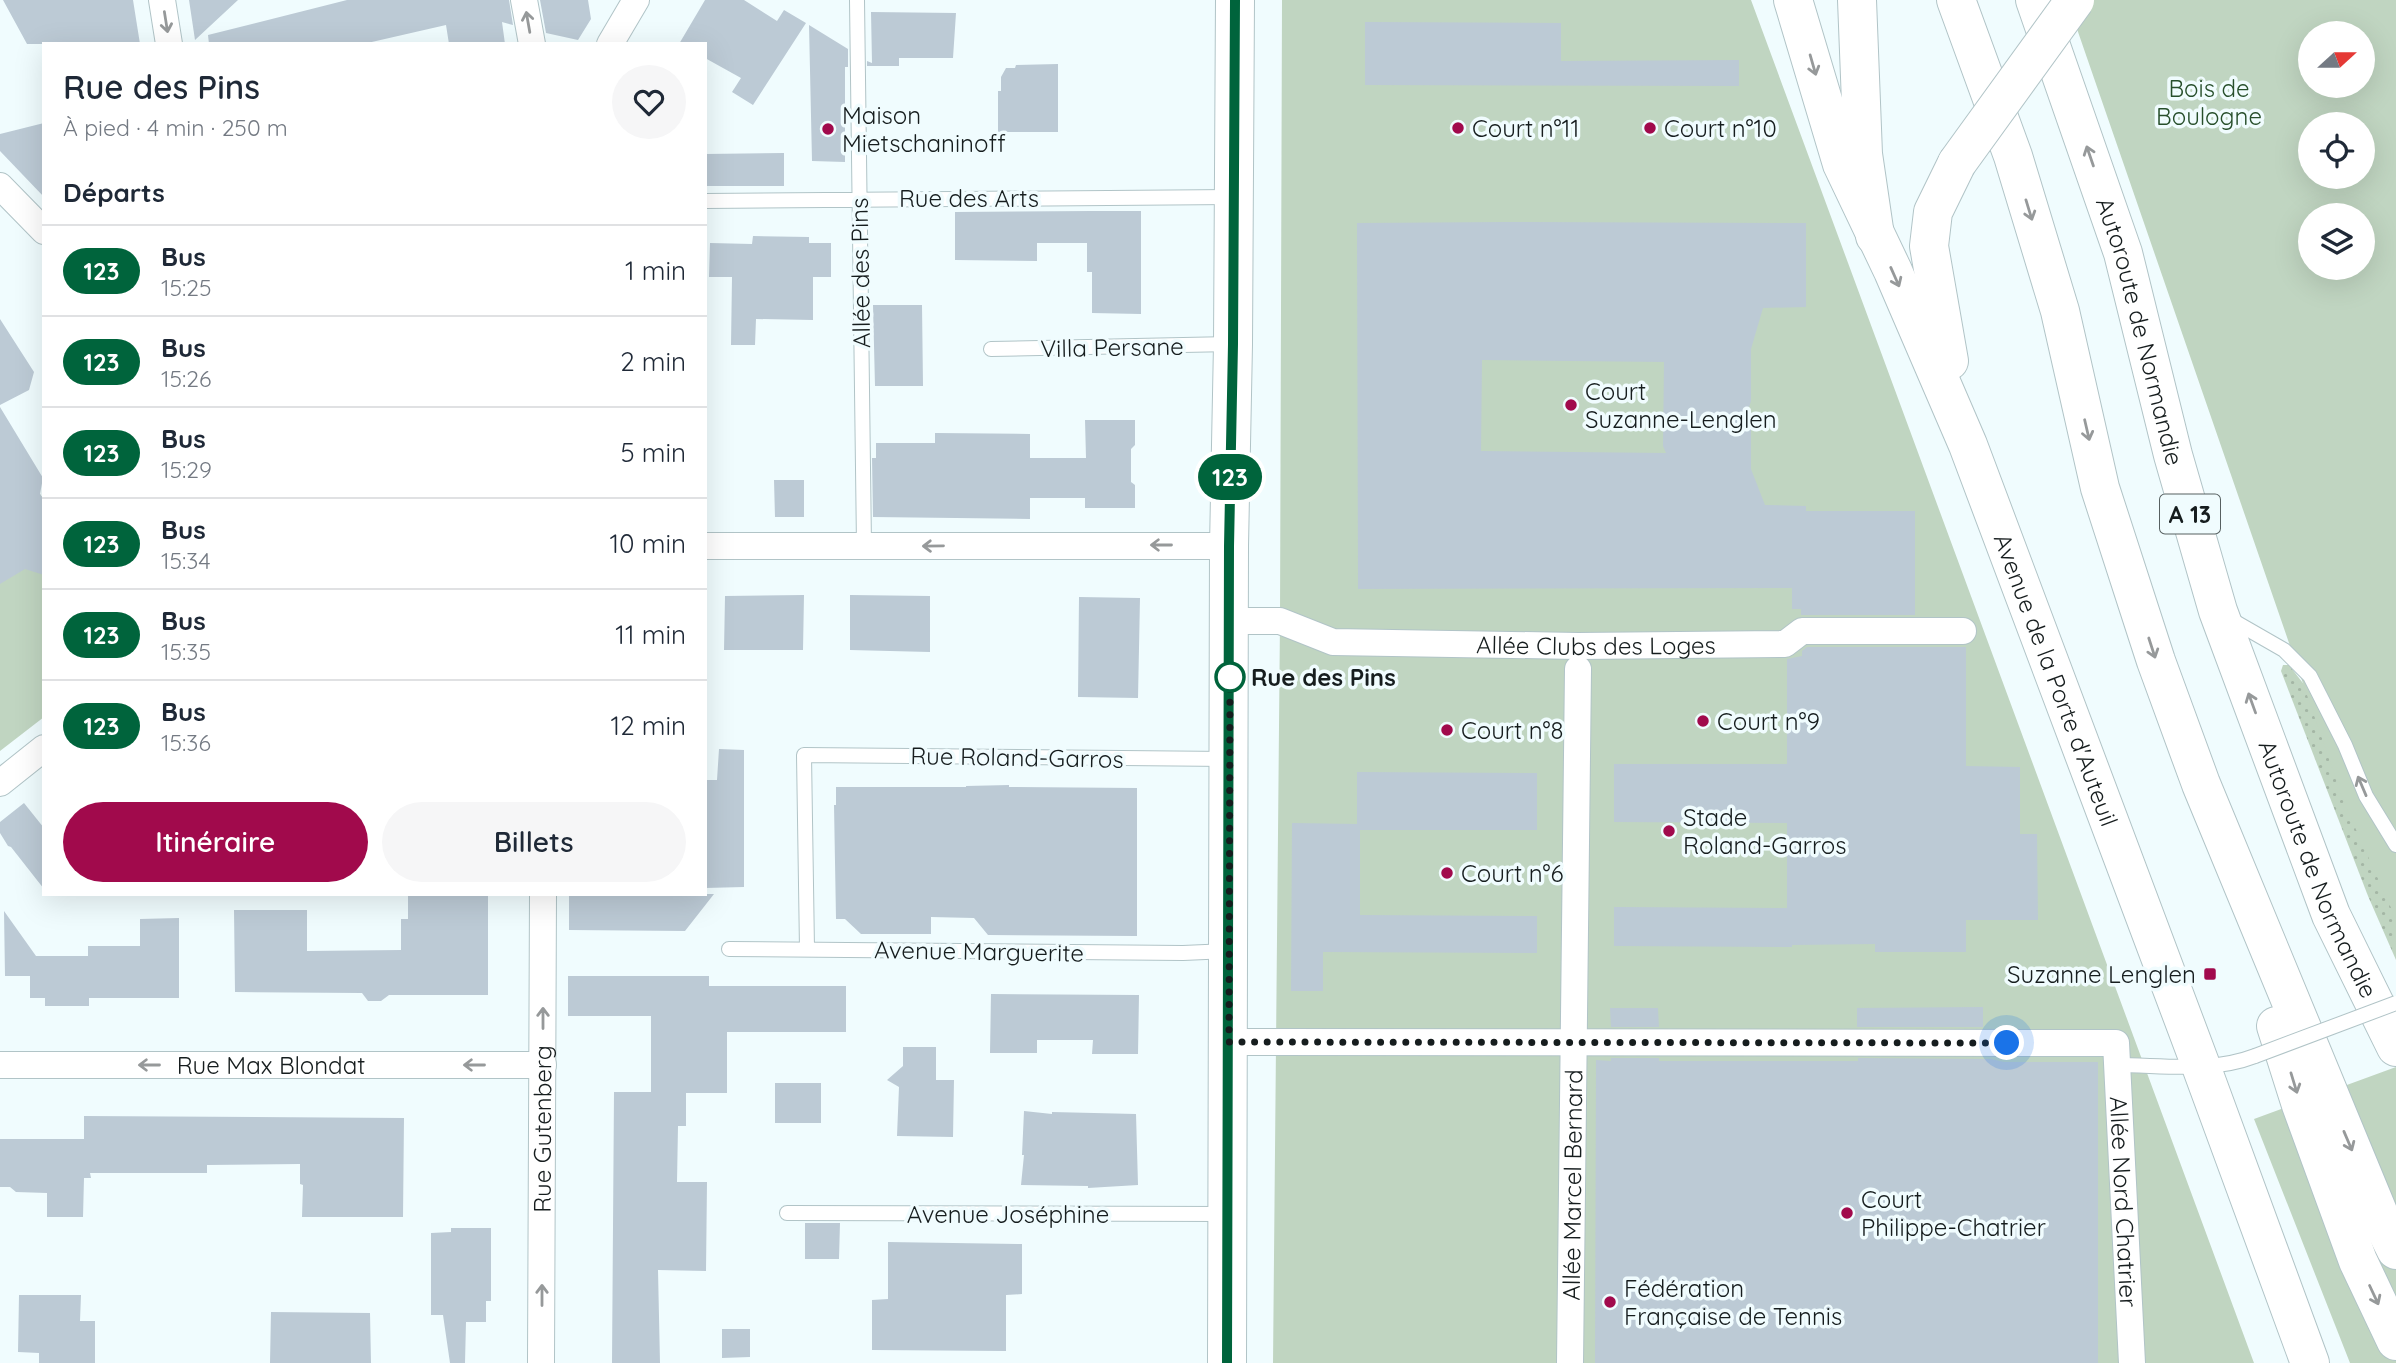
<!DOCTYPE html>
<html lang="fr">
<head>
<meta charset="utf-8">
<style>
  :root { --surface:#fff; --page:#f6f6f7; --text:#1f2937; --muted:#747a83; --line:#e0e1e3; --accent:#a10a4c }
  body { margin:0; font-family:Quicksand,sans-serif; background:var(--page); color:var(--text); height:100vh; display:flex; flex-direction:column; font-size:26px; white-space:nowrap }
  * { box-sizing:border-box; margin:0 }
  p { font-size:23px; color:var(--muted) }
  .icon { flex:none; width:38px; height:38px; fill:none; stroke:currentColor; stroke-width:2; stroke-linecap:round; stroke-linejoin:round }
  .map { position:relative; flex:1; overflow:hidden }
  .panel { position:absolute; left:42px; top:42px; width:665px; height:854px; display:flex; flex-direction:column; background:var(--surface); border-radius:0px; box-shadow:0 7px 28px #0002 }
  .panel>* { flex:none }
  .badge { padding:0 14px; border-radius:23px; font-size:24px; line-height:46px }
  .needle { width:46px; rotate:69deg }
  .buttons { position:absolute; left:2298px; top:21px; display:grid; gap:14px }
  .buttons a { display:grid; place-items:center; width:77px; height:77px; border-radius:50%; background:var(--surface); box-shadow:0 7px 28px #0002; font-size:35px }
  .you { position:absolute; width:35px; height:35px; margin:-18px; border:5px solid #fff; border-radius:50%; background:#1a73e8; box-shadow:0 0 0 10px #1a73e833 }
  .map>.badge { position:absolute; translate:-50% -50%; box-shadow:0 0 0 4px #fff }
  h2 { padding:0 21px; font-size:26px; line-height:63px }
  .round { display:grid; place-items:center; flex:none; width:74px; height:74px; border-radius:37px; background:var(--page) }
  .summary { display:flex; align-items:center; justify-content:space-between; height:119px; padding:0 21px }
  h1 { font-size:33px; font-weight:600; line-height:52px }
  .cta { display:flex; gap:14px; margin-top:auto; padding:14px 21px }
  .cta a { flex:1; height:80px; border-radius:42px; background:var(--accent); color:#fff; font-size:28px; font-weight:600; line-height:80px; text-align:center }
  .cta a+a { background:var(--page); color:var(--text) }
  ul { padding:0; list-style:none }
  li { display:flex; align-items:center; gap:21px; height:91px; padding:0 21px; border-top:2px solid var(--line) }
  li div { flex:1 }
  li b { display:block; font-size:26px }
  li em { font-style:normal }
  li .badge { min-width:77px; font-weight:700; text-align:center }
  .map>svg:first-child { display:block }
  .grass { fill:url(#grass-dots) }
  .park { fill:#c0d5c1; fill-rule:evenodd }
  .building { fill:#bccad5; fill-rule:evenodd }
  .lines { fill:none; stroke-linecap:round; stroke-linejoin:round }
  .lane-casing { stroke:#b1c4c7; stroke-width:16 }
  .street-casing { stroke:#b1c4c7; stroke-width:28 }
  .secondary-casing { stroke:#b1c4c7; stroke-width:40 }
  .highway-casing { stroke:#b1c4c7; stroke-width:40 }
  .lane { stroke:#fff; stroke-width:14 }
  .street { stroke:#fff; stroke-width:26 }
  .secondary { stroke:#fff; stroke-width:38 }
  .highway { stroke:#fff; stroke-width:38 }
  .lane-bridge-casing { stroke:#b1c4c7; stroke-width:16; stroke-linecap:butt }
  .secondary-bridge-casing { stroke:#b1c4c7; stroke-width:40; stroke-linecap:butt }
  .lane-bridge { stroke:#fff; stroke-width:14 }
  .secondary-bridge { stroke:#fff; stroke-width:38 }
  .oneway { stroke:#96999a }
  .line-casing { stroke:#fff; stroke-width:16 }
  .line { stroke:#00643c; stroke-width:10 }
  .walk { stroke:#161d1e; stroke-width:7; stroke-dasharray:0 12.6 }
  .poi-dot { fill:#a10a4c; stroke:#f0fcfe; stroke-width:2.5 }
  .stop-dot { fill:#fff; stroke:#00643c; stroke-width:3.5 }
  .labels { text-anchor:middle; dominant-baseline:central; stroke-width:7; stroke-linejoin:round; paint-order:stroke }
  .shield { fill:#f0fcfe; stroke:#576061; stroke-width:2 }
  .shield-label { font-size:23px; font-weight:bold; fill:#161d1e }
  .park-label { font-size:24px; fill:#274f2b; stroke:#f0fcfe }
  .poi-label { font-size:24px; fill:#161d1e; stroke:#f0fcfe; text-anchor:start }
  .street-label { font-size:24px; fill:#161d1e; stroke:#f0fcfe }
  .stop-label { font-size:24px; font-weight:bold; fill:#161d1e; stroke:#f0fcfe; text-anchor:start }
</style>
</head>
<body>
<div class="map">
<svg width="2396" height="1363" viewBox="0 0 2396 1363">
  <defs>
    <pattern id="grass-dots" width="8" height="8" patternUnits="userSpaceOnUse" patternTransform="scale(1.75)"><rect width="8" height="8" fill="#c0d5c1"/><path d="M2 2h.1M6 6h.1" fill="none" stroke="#a4b6a5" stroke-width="1.8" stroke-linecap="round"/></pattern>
  </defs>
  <rect width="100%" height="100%" fill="#f0fcfe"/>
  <path class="grass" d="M2283 665H2289L2309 691 2396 857V960L2368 896 2281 671Z"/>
  <path class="park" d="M1282 0H1751L2254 1363H1273L1280 621Z
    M2067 0H2396V919L2345 805ZM2310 33H2362V86H2310ZM2310 124H2362V177H2310ZM2310 215H2362V268H2310Z
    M40 494 44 500V717L0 751V521Z
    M2396 1067V1363H2350L2254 1119Z"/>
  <path class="building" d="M3 0H133L140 44H27Z
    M189 0H238L195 40Z
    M347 0H509L513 25 502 22 505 44H449L446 25 363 44H209L208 35Z
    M540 0H588L591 19 578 40 546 33Z
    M705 0H744L777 21 784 10 806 23 753 105 732 92 741 78 705 58V44H679Z
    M871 12 956 13 953 58H899V66H867V61L872 63Z
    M1365 22 1561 23V61L1739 60V86L1365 85Z
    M809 25 848 49V67H845V162L812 161Z
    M1058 64V132H998V91H1001V77L1006 68H1015L1016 65Z
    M44 123V197L0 151V134Z
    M784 153V186H705V154Z
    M1092 211H1141V314L1092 313V272H1087V243H1037V261L955 260V212Z
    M1507 222 1806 223V307L1763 308 1751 349V401L1746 417H1751V469L1765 505 1806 506V511H1915V615H1801V609H1792V588L1358 589 1357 223ZM1482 360 1664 362 1663 446 1666 453 1481 451Z
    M753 236 809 237V243H831V277H813V320L756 319 755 345H731L732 277H709L710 243 752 244Z
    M873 305H922L923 386H875Z
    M0 319 34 372 29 390 0 405Z
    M0 407 43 478 40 494 44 500V575L25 569 0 584Z
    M1085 420H1135V445L1131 449V482L1135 485V508H1085V498H1030V519L873 517 872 458H876V443H935V433L1030 434V458H1086Z
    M774 480H804V517H775Z
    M804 595 803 650H724L725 596Z
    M850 595 930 596V652L850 650Z
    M1079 597 1140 598 1138 698 1078 697Z
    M1807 647H1966V766L2020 767V834H2037L2038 920H1966V952H1875V944L1792 945V947L1614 946V907L1787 908V823L1614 822V764H1787V659L1802 656V651Z
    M719 749 744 750V887L705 888V780H717Z
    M1357 772 1537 773V830H1360V915L1537 916V953L1323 952V991H1291L1292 823 1357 824Z
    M1009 785V787L1137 788V936L988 935 974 918 931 917V934H861L845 919H836L834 805H836V787H966V786Z
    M24 803 44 828V889L11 847 8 846 0 833V822Z
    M408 894H488V995H389L381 1001H368L362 993 235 992 234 910H307V951L401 950V919H408Z
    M569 894H714L685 931 569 930Z
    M4 911 36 956H88V946H140V919L179 918V998H89V1006H45V998H30V976H5Z
    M568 976H709V986H846V1032H727V1093H686V1126H678L677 1182H707L706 1271 658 1270 660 1363H612L614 1092H651V1016H568Z
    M991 994 1139 995 1138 1054H1092L1093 1040H1037V1053H990Z
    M1983 1007V1027H1857V1008Z
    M1610 1008H1658L1659 1027H1611Z
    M903 1047H936V1080H954L953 1137 897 1136 899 1087 887 1080 903 1066Z
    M1611 1058H1659V1061H1858V1058L1991 1059 2004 1062H2098V1363H1595L1596 1060 1611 1061Z
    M775 1083H821V1123H775Z
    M1024 1111 1052 1114V1112L1136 1114 1138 1185 1088 1188V1186L1021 1185 1024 1155H1022Z
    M84 1116 404 1118 403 1217H302L303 1185 300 1184V1164L207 1165V1173H90L91 1178H84L83 1217H47V1193L16 1192 10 1187H0V1139H84Z
    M805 1223H840L839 1259H805Z
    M451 1228H491V1301H486V1322H466L465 1363H450L443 1315H431V1233L451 1232Z
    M888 1242 1022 1244V1294L1006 1295V1351L872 1350V1300L888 1299Z
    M19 1295H81L80 1321H95V1363H39V1353L18 1352Z
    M271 1312 370 1313 371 1363H270Z
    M722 1329H750V1357L722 1358Z"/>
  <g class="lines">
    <g class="lane-casing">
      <path id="lane" d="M857 0 864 546
        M705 201 1232 197
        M991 349 1231 344
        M2230 619 2284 650 2310 676 2345 745 2366 796 2396 845
        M729 949 1183 953 1228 951
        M807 949 804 755 1228 759
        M2116 1065C2162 1065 2211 1073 2255 1056
        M787 1213 1226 1214"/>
    </g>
    <g class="street-casing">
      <g id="street">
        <path d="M162 0 169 44"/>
        <path d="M524 0 532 44"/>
        <path d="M610 44 636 0"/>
        <path d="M0 186 44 231"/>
        <path d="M705 546H1229"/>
        <path id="s1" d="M1229 621H1280L1333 642 1578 646 1785 644 1802 631H1963"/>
        <path d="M0 783 44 748"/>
        <path id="s2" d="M1229 1042 2116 1043 2132 1363"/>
        <path id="s3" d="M0 1065H543"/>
        <path id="s4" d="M541 1363 543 894"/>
        <path id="s5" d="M1570 1363 1578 669"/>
      </g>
    </g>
    <g class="secondary-casing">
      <g id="secondary">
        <path id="s6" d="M1793 0 1842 164 1893 271 1968 445 2201 1066 2310 1363"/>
        <path d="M1949 361 1929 246 1933 212 1957 163"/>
        <path d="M1227 1363 1229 546 1233 344 1235 0"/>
      </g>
    </g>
    <g class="highway-casing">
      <g id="highway">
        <path d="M1857 0 1863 154 1875 236"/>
        <path d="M1956 0 2013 156 2060 311 2100 488 2156 661 2201 784 2383 1224 2396 1250"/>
        <path id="s7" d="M2035 0 2123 253 2173 455 2218 611 2331 915 2396 1047"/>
        <path d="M2276 1026 2301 1105 2358 1261 2396 1341"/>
      </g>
    </g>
    <use href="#lane" class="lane"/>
    <use href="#street" class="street"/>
    <use href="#secondary" class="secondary"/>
    <use href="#highway" class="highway"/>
    <g class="lane-bridge-casing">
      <path id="lane-bridge" d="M2255 1056 2396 1003"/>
    </g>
    <g class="secondary-bridge-casing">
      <path id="secondary-bridge" d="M1957 163 2075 0"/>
    </g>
    <use href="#lane-bridge" class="lane-bridge"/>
    <use href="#secondary-bridge" class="secondary-bridge"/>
  </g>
  <defs><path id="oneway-shaft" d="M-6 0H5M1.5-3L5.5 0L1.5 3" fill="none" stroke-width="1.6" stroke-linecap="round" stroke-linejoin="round" transform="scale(1.75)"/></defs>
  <g class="oneway">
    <use href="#oneway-shaft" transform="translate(166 22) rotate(81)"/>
    <use href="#oneway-shaft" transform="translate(528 22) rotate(-100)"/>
    <use href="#oneway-shaft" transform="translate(1813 65) rotate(74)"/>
    <use href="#oneway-shaft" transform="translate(2090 156) rotate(-109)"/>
    <use href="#oneway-shaft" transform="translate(2029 210) rotate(73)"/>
    <use href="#oneway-shaft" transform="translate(1895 277) rotate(66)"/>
    <use href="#oneway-shaft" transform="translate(2087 430) rotate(77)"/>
    <use href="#oneway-shaft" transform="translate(1161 545) rotate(-180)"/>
    <use href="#oneway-shaft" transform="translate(933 546) rotate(179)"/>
    <use href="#oneway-shaft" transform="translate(2152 648) rotate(72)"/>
    <use href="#oneway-shaft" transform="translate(2252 703) rotate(-110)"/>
    <use href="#oneway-shaft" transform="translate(2362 786) rotate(-113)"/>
    <use href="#oneway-shaft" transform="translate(543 1018) rotate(-90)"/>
    <use href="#oneway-shaft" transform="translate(149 1065) rotate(-180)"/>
    <use href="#oneway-shaft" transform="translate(474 1065) rotate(-180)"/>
    <use href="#oneway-shaft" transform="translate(2294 1083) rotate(73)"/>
    <use href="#oneway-shaft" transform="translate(2348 1141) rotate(67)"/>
    <use href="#oneway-shaft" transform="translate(542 1295) rotate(-90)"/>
    <use href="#oneway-shaft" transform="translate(2374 1295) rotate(65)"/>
  </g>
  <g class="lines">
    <g class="line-casing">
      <path id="line" d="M1227 1363 1229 546 1233 344 1235 0"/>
    </g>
    <use href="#line" class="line"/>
    <path class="walk" d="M1230 677 1229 1042 2007 1043"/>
  </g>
  <g class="poi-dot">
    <circle cx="1458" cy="128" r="7"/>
    <circle cx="1650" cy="128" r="7"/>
    <circle cx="828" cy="129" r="7"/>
    <circle cx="1571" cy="405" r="7"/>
    <circle cx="1703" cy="721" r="7"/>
    <circle cx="1447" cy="730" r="7"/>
    <circle cx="1669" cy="831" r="7"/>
    <circle cx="1447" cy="873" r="7"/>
    <rect x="2203" y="967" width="14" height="14" rx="3.5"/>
    <circle cx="1847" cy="1213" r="7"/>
    <circle cx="1610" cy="1302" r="7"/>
  </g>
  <circle class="stop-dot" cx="1230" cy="677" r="14"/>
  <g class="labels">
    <rect class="shield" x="2160" y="494.5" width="60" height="39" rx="5"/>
    <g class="shield-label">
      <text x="2190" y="514">A 13</text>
    </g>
    <g class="park-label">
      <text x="2209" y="88">Bois de<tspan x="2209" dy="28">Boulogne</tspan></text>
    </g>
    <g class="poi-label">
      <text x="842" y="115">Maison<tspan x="842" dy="28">Mietschaninoff</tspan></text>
      <text x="1472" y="128">Court n°11</text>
      <text x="1664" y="128">Court n°10</text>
      <text x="1585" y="391">Court<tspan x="1585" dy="28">Suzanne-Lenglen</tspan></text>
      <text x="1717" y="721">Court n°9</text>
      <text x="1461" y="730">Court n°8</text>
      <text x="1683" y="817">Stade<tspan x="1683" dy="28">Roland-Garros</tspan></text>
      <text x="1461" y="873">Court n°6</text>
      <text x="2196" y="974" text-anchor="end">Suzanne Lenglen</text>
      <text x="1861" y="1199">Court<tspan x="1861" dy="28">Philippe-Chatrier</tspan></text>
      <text x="1624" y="1288">Fédération<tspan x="1624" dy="28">Française de Tennis</tspan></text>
    </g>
    <g class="street-label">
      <text x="969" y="198">Rue des Arts</text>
      <text transform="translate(860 273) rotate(-91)">Allée des Pins</text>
      <text stroke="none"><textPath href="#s7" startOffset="348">Autoroute de Normandie</textPath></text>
      <text transform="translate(1112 347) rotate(-1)">Villa Persane</text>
      <text stroke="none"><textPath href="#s1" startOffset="371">Allée Clubs des Loges</textPath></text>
      <text stroke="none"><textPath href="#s6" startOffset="730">Avenue de la Porte d'Auteuil</textPath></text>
      <text transform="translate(1017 757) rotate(1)">Rue Roland-Garros</text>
      <text stroke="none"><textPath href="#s7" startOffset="915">Autoroute de Normandie</textPath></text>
      <text transform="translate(979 951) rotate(1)">Avenue Marguerite</text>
      <text stroke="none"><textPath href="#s3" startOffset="271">Rue Max Blondat</textPath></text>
      <text stroke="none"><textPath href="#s4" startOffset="234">Rue Gutenberg</textPath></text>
      <text stroke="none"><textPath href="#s5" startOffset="178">Allée Marcel Bernard</textPath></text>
      <text stroke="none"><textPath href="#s2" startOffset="1046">Allée Nord Chatrier</textPath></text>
      <text x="1008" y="1214">Avenue Joséphine</text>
    </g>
    <g class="stop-label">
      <text x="1251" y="677">Rue des Pins</text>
    </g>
  </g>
</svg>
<div class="buttons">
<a><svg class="needle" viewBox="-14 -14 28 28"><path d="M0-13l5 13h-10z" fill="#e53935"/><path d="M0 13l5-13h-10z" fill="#747a83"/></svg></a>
<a><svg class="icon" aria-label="locate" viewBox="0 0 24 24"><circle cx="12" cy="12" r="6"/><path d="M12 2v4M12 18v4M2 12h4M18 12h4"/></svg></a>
<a><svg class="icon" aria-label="layers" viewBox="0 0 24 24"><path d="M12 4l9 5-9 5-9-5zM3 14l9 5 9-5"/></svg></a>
</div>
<div class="you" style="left:2007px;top:1043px"></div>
<b class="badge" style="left:1230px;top:477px;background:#00643c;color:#fff">123</b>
<section class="panel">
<div class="summary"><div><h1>Rue des Pins</h1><p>À pied · 4 min · 250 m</p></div><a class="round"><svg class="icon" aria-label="heart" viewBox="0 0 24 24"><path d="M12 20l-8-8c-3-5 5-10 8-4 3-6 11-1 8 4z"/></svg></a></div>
<h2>Départs</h2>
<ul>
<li><span class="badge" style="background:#00643c;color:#fff">123</span><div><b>Bus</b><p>15:25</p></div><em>1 min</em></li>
<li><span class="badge" style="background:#00643c;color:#fff">123</span><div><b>Bus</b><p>15:26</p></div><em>2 min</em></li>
<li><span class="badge" style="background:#00643c;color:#fff">123</span><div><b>Bus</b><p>15:29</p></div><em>5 min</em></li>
<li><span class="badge" style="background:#00643c;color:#fff">123</span><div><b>Bus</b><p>15:34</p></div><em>10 min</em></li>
<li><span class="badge" style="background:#00643c;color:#fff">123</span><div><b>Bus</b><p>15:35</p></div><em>11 min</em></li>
<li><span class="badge" style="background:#00643c;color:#fff">123</span><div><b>Bus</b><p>15:36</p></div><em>12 min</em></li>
</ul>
<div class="cta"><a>Itinéraire</a><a>Billets</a></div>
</section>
</div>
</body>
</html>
